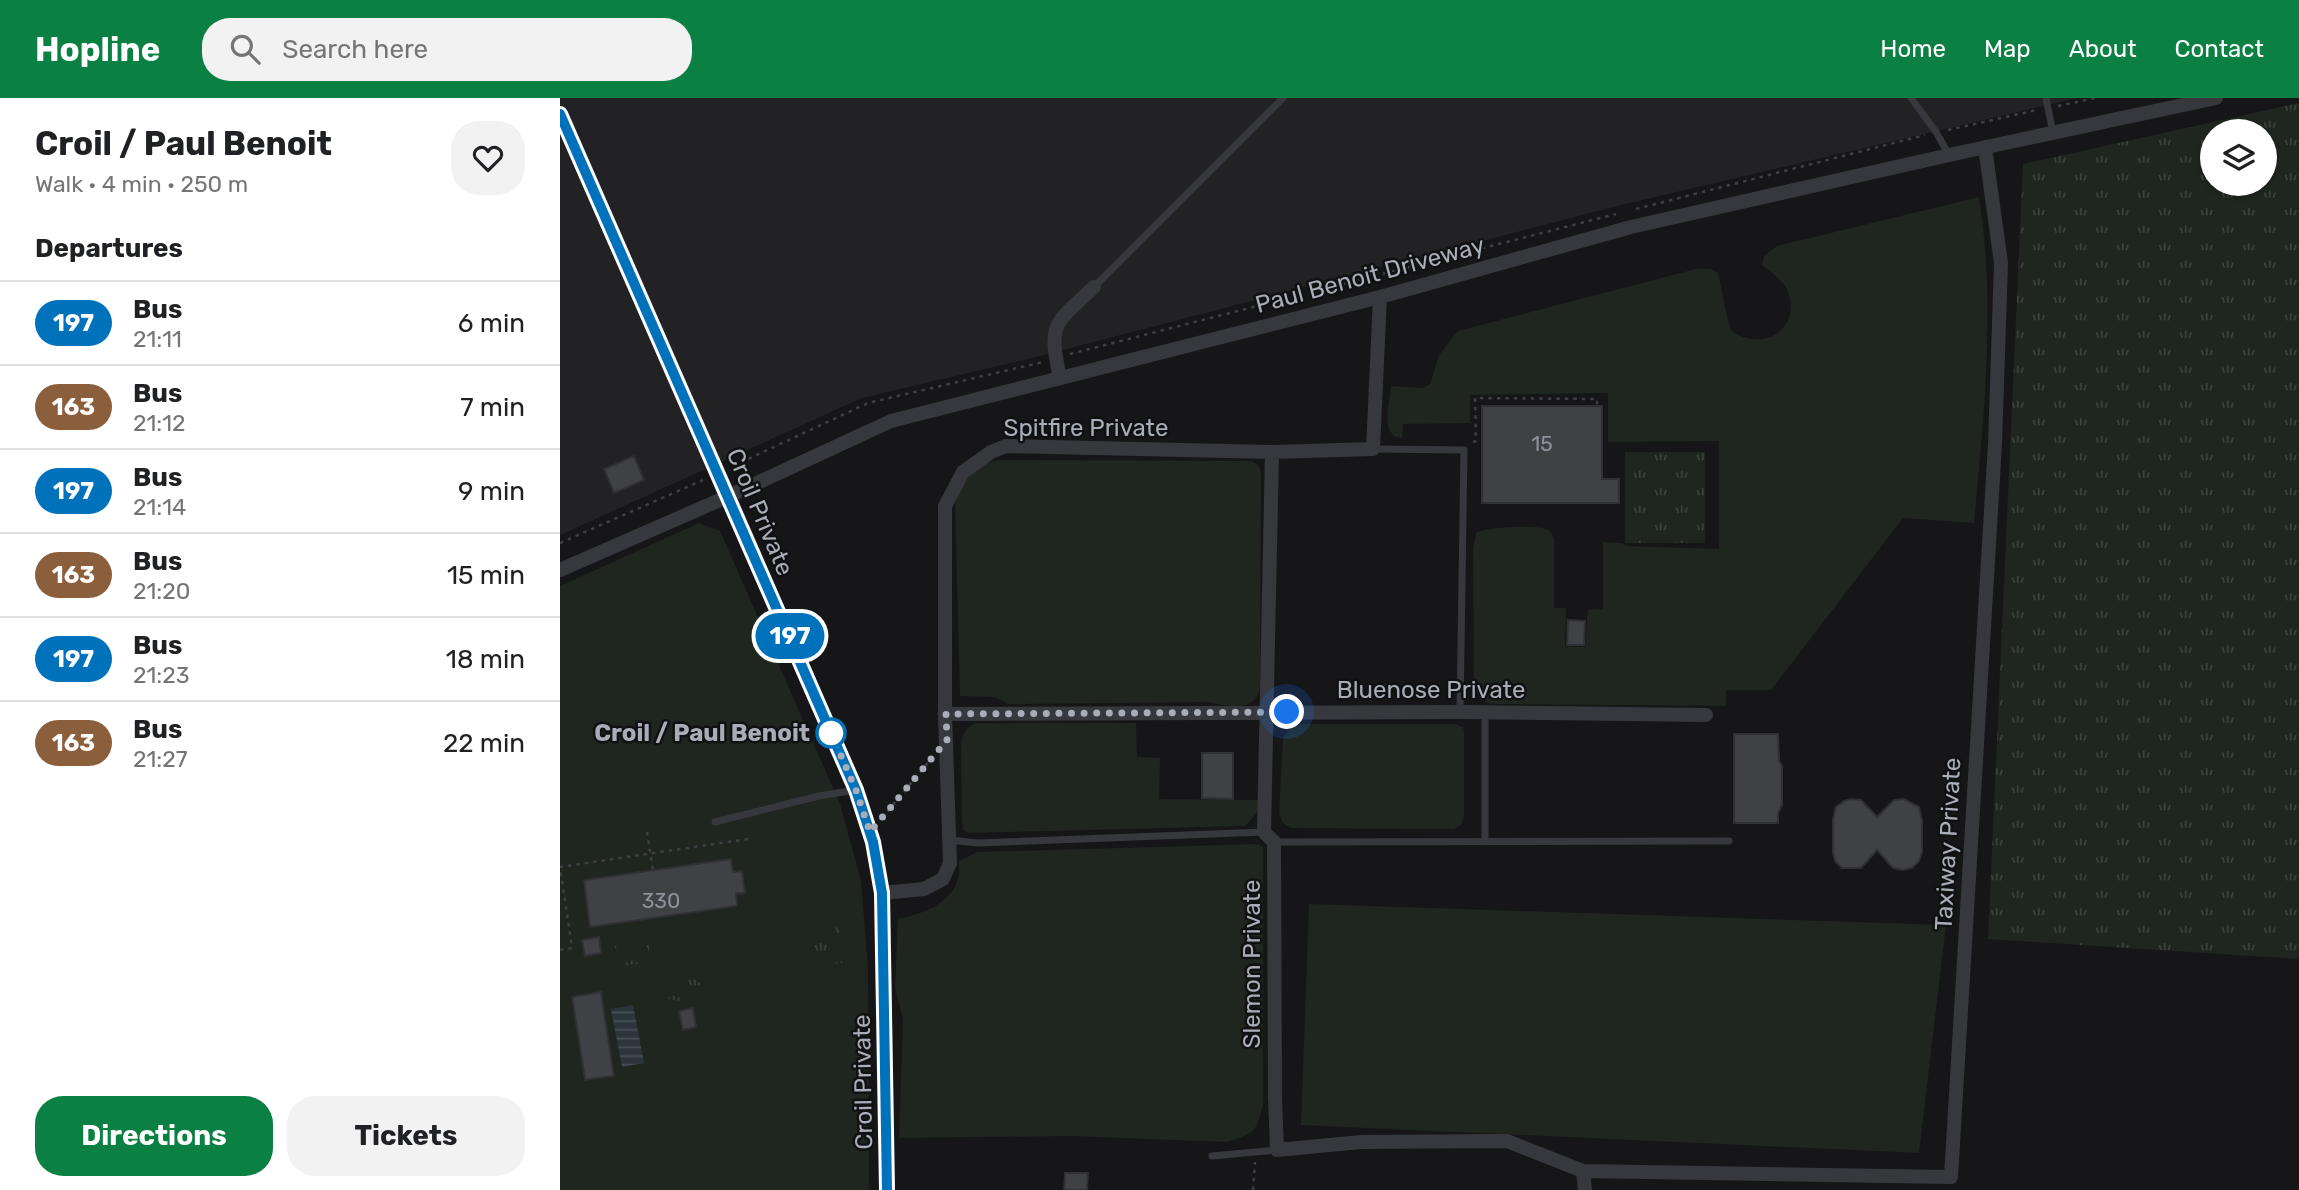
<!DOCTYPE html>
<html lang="en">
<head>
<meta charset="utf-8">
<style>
  :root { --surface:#fff; --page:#f2f2f2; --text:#202124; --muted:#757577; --line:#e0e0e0; --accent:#0b8043 }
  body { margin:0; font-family:Rubik,sans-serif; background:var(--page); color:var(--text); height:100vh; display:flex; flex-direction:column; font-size:26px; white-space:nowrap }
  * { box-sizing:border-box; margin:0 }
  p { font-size:23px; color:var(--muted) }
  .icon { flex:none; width:38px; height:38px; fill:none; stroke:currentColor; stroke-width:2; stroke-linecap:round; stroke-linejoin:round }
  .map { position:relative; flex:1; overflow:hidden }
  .side { display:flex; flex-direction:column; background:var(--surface); width:560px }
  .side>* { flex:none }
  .badge { padding:0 14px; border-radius:23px; font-size:24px; line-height:46px }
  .buttons { position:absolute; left:1640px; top:21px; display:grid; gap:14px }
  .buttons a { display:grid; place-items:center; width:77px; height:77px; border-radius:50%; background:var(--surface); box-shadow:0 2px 5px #0004; font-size:35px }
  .you { position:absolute; width:35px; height:35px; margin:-18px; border:5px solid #fff; border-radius:50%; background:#1a73e8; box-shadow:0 0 0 10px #1a73e833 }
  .map>.badge { position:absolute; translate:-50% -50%; box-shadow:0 0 0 4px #fff }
  h2 { padding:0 35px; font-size:26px; line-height:63px }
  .round { display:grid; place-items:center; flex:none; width:74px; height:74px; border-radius:28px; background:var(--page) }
  .headline { display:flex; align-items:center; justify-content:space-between; height:119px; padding:0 35px }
  h1 { font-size:33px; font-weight:700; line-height:52px }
  .cta { display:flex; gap:14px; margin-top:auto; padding:14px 35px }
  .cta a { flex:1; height:80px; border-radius:28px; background:var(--accent); color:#fff; font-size:28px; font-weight:700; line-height:80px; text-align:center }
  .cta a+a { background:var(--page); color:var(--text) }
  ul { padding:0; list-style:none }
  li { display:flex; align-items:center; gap:21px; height:84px; padding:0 35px; border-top:2px solid var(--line) }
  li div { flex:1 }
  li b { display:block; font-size:26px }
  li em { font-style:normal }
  li .badge { min-width:77px; font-weight:700; text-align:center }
  header { display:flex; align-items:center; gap:42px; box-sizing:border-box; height:98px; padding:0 35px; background:var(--accent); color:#fff }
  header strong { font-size:33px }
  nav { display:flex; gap:38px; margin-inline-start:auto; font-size:24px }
  .search { width:490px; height:63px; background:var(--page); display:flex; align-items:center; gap:18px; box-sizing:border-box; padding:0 24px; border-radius:28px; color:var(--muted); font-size:26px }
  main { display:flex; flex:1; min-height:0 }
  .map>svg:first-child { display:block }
  .built { fill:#222225 }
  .green { fill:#1e261f }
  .park { fill:url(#park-tufts); fill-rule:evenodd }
  .water { fill:url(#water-rules) }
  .building { fill:#404145; stroke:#303034; stroke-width:2 }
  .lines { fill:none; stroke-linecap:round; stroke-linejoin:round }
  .path { stroke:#3d3f44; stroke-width:2.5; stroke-dasharray:3.5 5; stroke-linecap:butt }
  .lane { stroke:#37383d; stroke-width:7 }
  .street { stroke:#37383d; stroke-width:14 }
  .line-casing { stroke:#fff; stroke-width:16 }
  .line { stroke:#0072bc; stroke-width:10 }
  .walk { stroke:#a8adb8; stroke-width:7; stroke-dasharray:0 12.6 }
  .stop-dot { fill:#fff; stroke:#0072bc; stroke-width:3.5 }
  .labels { text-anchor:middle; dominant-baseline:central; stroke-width:5; stroke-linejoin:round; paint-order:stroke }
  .number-label { font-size:21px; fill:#8e929b }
  .street-label { font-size:24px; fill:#a8adb8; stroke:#111113 }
  .stop-label { font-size:24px; font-weight:bold; fill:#a8adb8; stroke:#111113; text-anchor:end }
</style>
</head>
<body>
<header>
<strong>Hopline</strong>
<div class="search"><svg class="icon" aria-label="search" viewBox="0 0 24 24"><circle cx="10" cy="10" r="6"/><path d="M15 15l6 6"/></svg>Search here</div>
<nav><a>Home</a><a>Map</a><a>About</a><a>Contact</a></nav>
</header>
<main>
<section class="side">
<div class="headline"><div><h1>Croil / Paul Benoit</h1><p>Walk · 4 min · 250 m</p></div><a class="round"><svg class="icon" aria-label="heart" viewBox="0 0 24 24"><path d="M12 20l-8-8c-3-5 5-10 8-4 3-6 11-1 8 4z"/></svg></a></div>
<h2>Departures</h2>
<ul>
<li><span class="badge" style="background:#0072bc;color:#fff">197</span><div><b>Bus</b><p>21:11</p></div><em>6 min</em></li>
<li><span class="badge" style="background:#8b5e3c;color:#fff">163</span><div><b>Bus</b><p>21:12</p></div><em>7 min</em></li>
<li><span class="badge" style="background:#0072bc;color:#fff">197</span><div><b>Bus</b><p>21:14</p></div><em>9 min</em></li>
<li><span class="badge" style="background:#8b5e3c;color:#fff">163</span><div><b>Bus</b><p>21:20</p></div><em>15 min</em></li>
<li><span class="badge" style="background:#0072bc;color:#fff">197</span><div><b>Bus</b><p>21:23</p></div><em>18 min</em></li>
<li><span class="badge" style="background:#8b5e3c;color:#fff">163</span><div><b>Bus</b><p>21:27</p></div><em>22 min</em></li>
</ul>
<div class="cta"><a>Directions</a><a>Tickets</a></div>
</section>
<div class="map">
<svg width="1739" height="1092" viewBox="0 0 1739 1092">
  <defs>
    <pattern id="park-tufts" width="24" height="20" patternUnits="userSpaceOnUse" patternTransform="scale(1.75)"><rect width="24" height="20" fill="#1e261f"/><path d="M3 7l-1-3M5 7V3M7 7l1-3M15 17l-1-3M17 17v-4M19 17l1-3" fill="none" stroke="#3c433d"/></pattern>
    <pattern id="water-rules" width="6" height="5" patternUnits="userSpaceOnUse" patternTransform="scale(1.75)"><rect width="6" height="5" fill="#2c353c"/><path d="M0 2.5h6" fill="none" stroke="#485056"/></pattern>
  </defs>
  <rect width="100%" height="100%" fill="#161618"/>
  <path class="built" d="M0 0H1518L1061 107 476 259 302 300 0 437Z"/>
  <path class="green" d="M1419 99C1436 207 1424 317 1414 425L1343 420 1211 592H1166V608L937 606C925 606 917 600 914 588L913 450 916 435C925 429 978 426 988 432 992 434 992 436 994 441V510H1006L1005 548 1025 549 1028 512 1043 511V444L1062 445 1066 448 1159 451V343L1048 344V295L910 297V325L843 326 842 340C819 339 830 305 831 288L863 290 870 286 879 257 898 233 1136 171H1150L1158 175C1161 185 1168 229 1172 233 1175 236 1183 239 1187 240 1219 248 1241 218 1226 190 1221 181 1210 173 1202 167L1204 158 1217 148Z
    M442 362 691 363 698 367 701 372 700 587C698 615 670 609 649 604L448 606 435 599 400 598 395 406C402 382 416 364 442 362Z
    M139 425 160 433 280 706 301 783 308 870 309 1092H0V488Z
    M415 625H576L577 659 600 660 599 701 698 702 697 715 685 728 408 735 403 731 402 723 401 648C402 636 404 631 415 625Z
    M743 626H895L903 629 904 634V718L901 727 894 731 731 730 723 725 719 716 723 640 731 629Z
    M699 746 703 749V1006C696 1036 696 1033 668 1044L511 1038 339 1040 343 921 335 890 338 821C361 816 390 807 398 781 400 776 399 768 399 763L417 754Z
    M749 806 1386 827 1359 1055 741 1027Z"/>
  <path class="park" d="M1739 5V861L1428 841 1463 66ZM1652 33H1704V86H1652Z
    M1065 354H1145V445H1065Z
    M279 824 282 865 255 867 252 826Z
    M88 842 91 864 64 868 59 865 55 848Z
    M125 879 134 881 141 886 139 897 125 904 109 901 105 895 107 888 116 881Z"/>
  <path class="water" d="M73 907 84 965 62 969 51 911Z"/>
  <path class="building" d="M922 308H1042V381H1059V405H922Z
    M74 358 84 382 54 395 44 371Z
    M1008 522 1025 523 1024 547H1007Z
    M1174 636H1218L1219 663 1222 668V707L1218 715V725H1174Z
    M642 655H673V701L642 700Z
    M1291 701 1301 702 1317 719 1334 702 1344 701 1359 709 1362 723V754L1359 763 1352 770 1343 772 1333 770 1317 752 1301 770H1282L1275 763 1273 754V722L1276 709 1284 703Z
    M171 761 173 774 182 773 185 795 176 796 177 808 30 829 24 782Z
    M39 839 41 855 25 858 22 842Z
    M41 894 54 978 25 982 12 899Z
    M133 910 136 929 123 932 119 913Z
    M505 1075H528L527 1092H504Z"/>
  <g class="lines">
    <path class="path" d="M1498 8 1535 0
      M1388 32 1477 12
      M1076 111 1365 37
      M510 256 1056 116
      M913 344 916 343 915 300 1037 301V308
      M173 368 308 305 483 264
      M0 445 143 382
      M322 720 371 661
      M87 734 93 772
      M0 852 12 850 0 769 188 741
      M693 1092 695 1064"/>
    <path class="lane" d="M1351 0 1376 34 1389 57
      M1486 0 1493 35
      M534 189 723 0
      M813 351 904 352 900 614
      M155 724 259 698 296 692
      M390 742 418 745 704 734
      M715 744 1169 743
      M925 744V615
      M652 1058 717 1052"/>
    <path class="street" d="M0 16 169 398 296 692 313 744 322 795 327 1092
      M500 280C488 224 494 227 534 189
      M712 354 704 734 714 744 715 999 717 1052 801 1044 947 1043 1023 1073 1391 1079 1435 346 1441 165 1425 49
      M0 472 169 398 331 323 820 199 1071 129 1389 57 1656 0
      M385 616 900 614 1146 617
      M322 795 364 791 383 781 390 765 385 616V408L403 374 431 354 446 348 712 354 813 351 820 199
      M1023 1073 1025 1092"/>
  </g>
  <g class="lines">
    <g class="line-casing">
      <path id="line" d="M0 16 296 692 313 744 322 795 327 1092"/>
    </g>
    <use href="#line" class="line"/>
    <path class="walk" d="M271 635 296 692 310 734 387 642 386 616 727 614"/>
  </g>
  <circle class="stop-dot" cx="271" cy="635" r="14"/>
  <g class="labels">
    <g class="number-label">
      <text x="982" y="345">15</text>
      <text x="101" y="802">330</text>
    </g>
    <g class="street-label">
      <text transform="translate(810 177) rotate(-15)">Paul Benoit Driveway</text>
      <text x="526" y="330">Spitfire Private</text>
      <text transform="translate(200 414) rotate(67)">Croil Private</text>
      <text x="871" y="592">Bluenose Private</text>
      <text transform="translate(1388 746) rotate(-87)">Taxiway Private</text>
      <text transform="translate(692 866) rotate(-90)">Slemon Private</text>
      <text transform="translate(303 984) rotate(-91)">Croil Private</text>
    </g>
    <g class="stop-label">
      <text x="250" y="635">Croil / Paul Benoit</text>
    </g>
  </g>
</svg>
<div class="buttons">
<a><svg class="icon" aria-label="layers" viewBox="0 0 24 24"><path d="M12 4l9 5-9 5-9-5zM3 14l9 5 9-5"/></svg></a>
</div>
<div class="you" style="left:727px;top:614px"></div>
<b class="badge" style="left:230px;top:538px;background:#0072bc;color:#fff">197</b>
</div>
</main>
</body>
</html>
